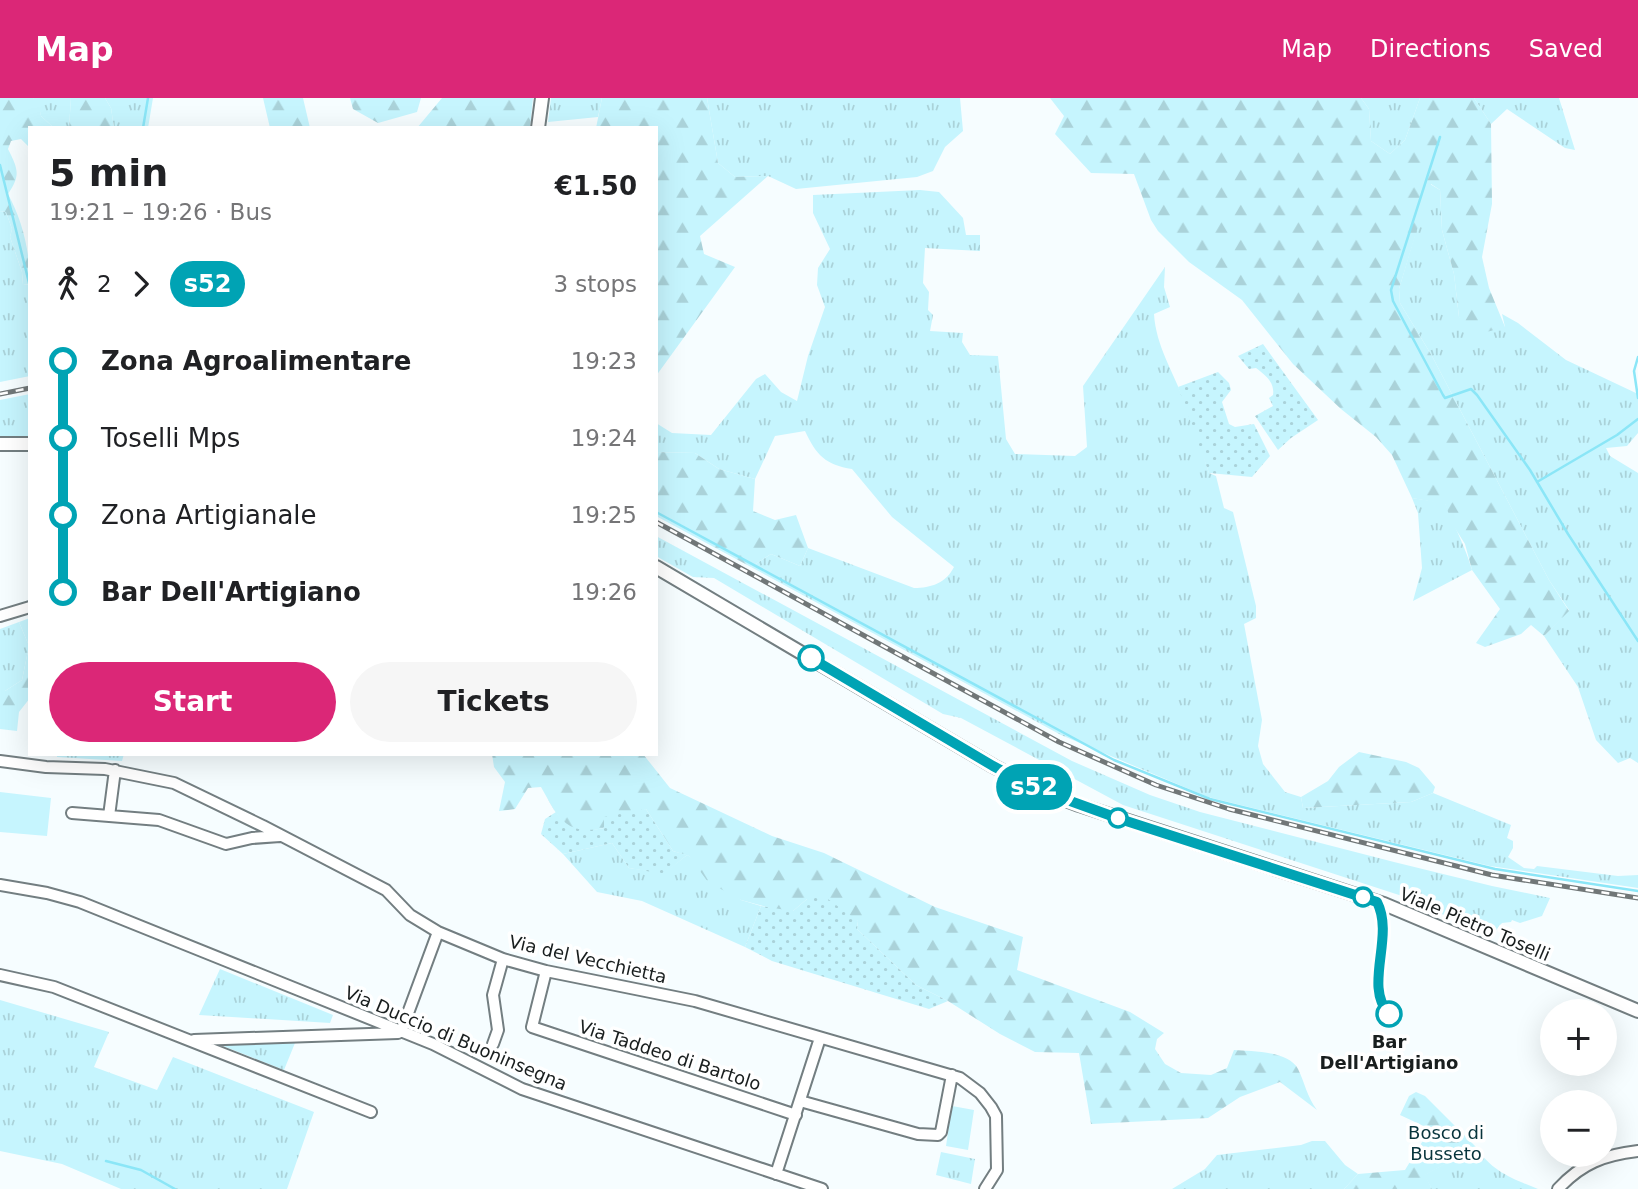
<!DOCTYPE html>
<html lang="en">
<head>
<meta charset="utf-8">
<style>
  :root { --surface:#fff; --page:#f6f6f6; --text:#202124; --muted:#757577; --accent:#db2777 }
  body { margin:0; font-family:"DejaVu Sans",sans-serif; background:var(--page); color:var(--text); height:100vh; display:flex; flex-direction:column; font-size:26px; white-space:nowrap }
  * { box-sizing:border-box; margin:0 }
  p { font-size:23px; color:var(--muted) }
  .icon { flex:none; width:38px; height:38px; fill:none; stroke:currentColor; stroke-width:2; stroke-linecap:round; stroke-linejoin:round }
  .map { position:relative; flex:1; overflow:hidden }
  .side { position:absolute; left:28px; top:28px; width:630px; height:630px; display:flex; flex-direction:column; background:var(--surface); border-radius:0px; box-shadow:0 7px 28px #0002 }
  .side>* { flex:none }
  .badge { padding:0 14px; border-radius:23px; font-size:24px; line-height:46px }
  .controls { position:absolute; left:1540px; top:901px; display:grid; gap:14px }
  .controls a { display:grid; place-items:center; width:77px; height:77px; border-radius:50%; background:var(--surface); box-shadow:0 7px 28px #0002; font-size:35px }
  .map>.badge { position:absolute; translate:-50% -50%; box-shadow:0 0 0 4px #fff }
  .legs { display:flex; align-items:center; gap:10px; height:77px; padding:0 21px; font-size:23px }
  .legs p { margin-inline-start:auto }
  .overview { display:flex; align-items:center; justify-content:space-between; height:119px; padding:0 21px }
  h1 { font-size:38px; font-weight:600; line-height:52px }
  .primary-button { display:flex; gap:14px; margin-top:auto; padding:14px 21px }
  .primary-button a { flex:1; height:80px; border-radius:42px; background:var(--accent); color:#fff; font-size:28px; font-weight:600; line-height:80px; text-align:center }
  .primary-button a+a { background:var(--page); color:var(--text) }
  ul { padding:0 21px; list-style:none }
  li { display:flex; align-items:center; gap:24px; height:77px; font-size:26px }
  li i { display:grid; place-items:center; width:10px; height:100%; margin:0 9px; background:currentColor }
  li i::after { content:''; width:18px; height:18px; margin:-9px; border:5px solid; border-radius:50%; background:var(--surface) }
  li p { margin-inline-start:auto }
  li:first-child i { background:linear-gradient(#0000 50%,currentColor 0) }
  li:last-child i { background:linear-gradient(currentColor 50%,#0000 0) }
  header { display:flex; align-items:center; gap:42px; box-sizing:border-box; height:98px; padding:0 35px; background:var(--accent); color:#fff }
  header strong { font-size:33px }
  nav { display:flex; gap:38px; margin-inline-start:auto; font-size:24px }
  .map>svg:first-child { display:block }
  .grass { fill:url(#grass-tufts) }
  .forest { fill:url(#forest-firs) }
  .garden { fill:url(#garden-dots) }
  .pitch { fill:#c6f5fe }
  .lines { fill:none; stroke-linecap:round; stroke-linejoin:round }
  .stream { stroke:#8be6f7; stroke-width:2.5 }
  .minor-casing { stroke:#737e81; stroke-width:14 }
  .major-casing { stroke:#737e81; stroke-width:16 }
  .minor { stroke:#fff; stroke-width:10 }
  .major { stroke:#fff; stroke-width:12 }
  .rail-casing { stroke:#717778; stroke-width:5 }
  .rail { stroke:#fff; stroke-width:2.5; stroke-dasharray:8; stroke-linecap:butt }
  .line-1-casing { stroke:#fff; stroke-width:16 }
  .line-1 { stroke:#00a3b4; stroke-width:10 }
  .stop-1-dot { fill:#fff; stroke:#00a3b4; stroke-width:3.5 }
  .labels { text-anchor:middle; dominant-baseline:central; stroke-width:7; stroke-linejoin:round; paint-order:stroke }
  .street-label { font-size:18px; fill:#191e1e; stroke:#fff }
  .stop-label { font-size:18px; font-weight:bold; fill:#191e1e; stroke:#fff }
  .park-label { font-size:18px; fill:#07343c; stroke:#fff }
</style>
</head>
<body>
<header>
<strong>Map</strong>
<nav><a>Map</a><a>Directions</a><a>Saved</a></nav>
</header>
<div class="map">
<svg width="1638" height="1091" viewBox="0 0 1638 1091">
  <defs>
    <pattern id="grass-tufts" width="24" height="20" patternUnits="userSpaceOnUse" patternTransform="scale(1.75)"><rect width="24" height="20" fill="#c6f5fe"/><path d="M3 7l-1-3M5 7V3M7 7l1-3M15 17l-1-3M17 17v-4M19 17l1-3" fill="none" stroke="#aad2d9"/></pattern>
    <pattern id="forest-firs" width="22" height="20" patternUnits="userSpaceOnUse" patternTransform="scale(1.75)"><rect width="22" height="20" fill="#c6f5fe"/><path d="M5 1l3.5 6h-7zM16 11l3.5 6h-7z" fill="#aad2d9"/></pattern>
    <pattern id="garden-dots" width="8" height="8" patternUnits="userSpaceOnUse" patternTransform="scale(1.75)"><rect width="8" height="8" fill="#c6f5fe"/><path d="M2 2h.1M6 6h.1" fill="none" stroke="#aad2d9" stroke-width="1.8" stroke-linecap="round"/></pattern>
  </defs>
  <rect width="100%" height="100%" fill="#f6fdff"/>
  <path class="grass" d="M33 0H71L69 30H54L41 18 38 4Z
    M105 0H153L148 30H114L111 10Z
    M551 0H602L598 19 548 24Z
    M707 0H960L963 33 945 49 933 73 917 79 796 91 768 78 735 79 718 65Z
    M1361 0H1420L1405 42 1390 56 1371 43 1369 11Z
    M1474 0H1559L1575 52 1565 50 1507 11 1491 26Z
    M1430 86 1440 92 1442 132 1454 176 1459 219 1505 229 1502 216 1518 225 1566 262 1638 296V335L1627 348 1606 350 1610 358 1638 375V665L1630 660 1618 665 1596 642 1578 589 1544 538 1569 512 1549 482 1432 258 1400 205 1399 191Z
    M920 92 939 94 963 120 966 137H980V153L925 150 923 185 929 194 928 212 933 217 930 233 963 235 962 244 970 257 998 258 1006 341 1015 356 1075 358 1087 349 1083 288 1165 169 1164 189 1170 209 1154 216C1156 248 1173 273 1184 303 1194 326 1201 351 1209 375L1216 378 1224 410 1233 414 1256 508V520L1244 526 1262 622 1258 648 1263 666 1285 694 1301 699 1303 710 1411 704 1433 695 1511 727 1507 740 1513 743V750L1508 759 1524 770 1534 771 1537 768 1618 778 1638 777V790L1490 768 1208 699 1061 637 751 469 771 456 800 468 808 450 914 490C931 490 946 485 954 469L892 419 852 371C826 367 816 357 805 333L775 338 755 381 719 371 695 355 656 354V325L672 335 711 337 756 281 765 276 781 294 797 303 808 258 825 209 817 187 818 170 830 151 813 115V97Z
    M0 113 6 114 12 131 10 139 22 174 23 187 30 186V278L0 284Z
    M30 296V338H0V302Z
    M1412 400 1445 405C1454 428 1465 448 1472 472L1413 503 1422 470 1418 415Z
    M656 438 1072 663 1150 697 1200 714 1394 764 1492 788 1550 800 1542 818 1520 825 1512 822 1511 824 1502 825 1491 838 1399 797 1123 707 961 620 943 616 714 480 693 479 656 458Z
    M19 524 29 548 22 582 5 593H0V531Z
    M57 656H124L122 663 57 659Z
    M612 745 629 770 664 775 687 757 689 758 741 802 761 808 745 849 642 803 597 794 563 756Z
    M220 871 333 917 330 925 199 917Z
    M0 902 109 934 94 969 157 992 173 959 314 1014 287 1091H121L62 1066 0 1053Z
    M295 945 284 972 218 946Z
    M1312 1043H1325L1345 1067 1358 1076 1344 1091H1172L1205 1071 1217 1057 1301 1047Z
    M1476 1049C1491 1073 1513 1081 1538 1091H1432L1424 1077Z
    M941 1054 975 1061 971 1086 936 1077Z"/>
  <path class="forest" d="M0 0H33L39 3 41 18 54 30H30V50L21 41 11 43 8 51C18 71 21 77 8 96 23 124 30 154 30 186L23 187 22 174 10 139 12 131 6 114 0 113Z
    M71 0H105L111 10 114 30H69Z
    M263 0H303L310 30H270Z
    M350 0H421L417 14 378 25 353 11Z
    M442 0H533L530 30H417Z
    M602 0H707L718 65 735 79 768 78 700 138 704 156 735 169 656 278V30H596Z
    M1050 0H1361L1369 11 1371 43 1390 56 1405 42 1420 0H1474L1491 26 1492 106 1482 159 1489 190 1505 229 1483 235 1459 219 1454 176 1442 132 1440 92 1431 86 1399 191 1400 205 1432 258 1549 482 1569 513 1544 538 1531 527 1521 536 1485 549 1476 545 1500 511 1472 472 1465 446 1453 427 1445 406 1412 400 1392 357 1376 339 1341 311 1293 266 1242 202 1189 164 1158 133 1151 122 1134 76 1091 75 1055 36 1064 18Z
    M656 354 695 355 719 371 755 381 753 413 775 422 796 417 808 450 800 468 771 456 751 469 656 418Z
    M30 520V600L19 614 17 633 0 631V593H5L22 582 29 548 19 524Z
    M1359 654 1406 664 1419 670 1435 689 1433 695 1411 704 1303 710 1301 699 1328 683 1339 669Z
    M492 656H643L670 690 772 738 824 755 935 809 1023 839 1017 872 1130 914 1164 935 1157 941 1155 951 1165 966 1181 975 1211 977 1227 970 1234 952C1251 953 1289 953 1298 971 1305 985 1307 999 1317 1012L1280 984 1240 999 1208 1020 1091 1026 1079 955 1035 954 1000 936 948 903 916 887 857 831 858 823 807 801 793 813H781L741 802 708 784 689 758 673 753 646 711C621 723 581 748 559 719 552 710 547 699 541 689L528 690 515 711 499 713 505 684 494 669Z
    M1416 994 1425 998 1476 1049 1425 1077 1432 1091H1344L1358 1076 1405 1072 1430 1031 1400 1017 1409 998Z"/>
  <path class="garden" d="M1263 246 1318 322 1291 340 1278 352 1255 318 1273 308 1269 300 1273 297C1275 284 1265 277 1256 270L1249 271 1238 258Z
    M1218 274 1229 285 1231 292 1222 304 1229 326 1235 329 1254 326 1270 358 1252 379 1209 375 1178 289Z
    M646 711 673 753 687 757 664 776 629 770 612 745 563 756 541 736 545 721 556 714C568 733 584 734 604 730V719Z
    M817 798 825 799 858 823 857 831 916 887 948 903 929 911 772 863 745 849 761 808 793 813 807 801Z"/>
  <path class="pitch" d="M0 694 51 700 47 738 0 734Z
    M952 1008 974 1012 968 1052 946 1048Z"/>
  <g class="lines">
    <path class="stream" d="M143 30 148 0
      M1440 39 1391 192 1393 203 1443 297 1445 300 1471 291 1477 297 1530 372 1568 436 1638 543
      M0 67 30 189
      M1638 259 1634 273 1638 300
      M1537 384 1617 337 1638 321
      M656 414 1114 662 1210 701 1495 771 1638 793
      M106 1063 141 1072 175 1091"/>
    <g class="minor-casing">
      <path id="minor" d="M0 518 30 509
        M0 663 46 669 105 671 174 685 263 728 386 792 410 817 438 834 503 861 546 873 695 903 960 980 980 995 991 1009 996 1018 997 1072 985 1091
        M72 715 159 722 226 746 252 740 280 738
        M109 718 115 672
        M0 787 47 795 80 804 433 946 522 991 822 1091
        M546 873 532 929 796 1017
        M0 877 54 889 371 1014
        M401 934 438 834
        M194 942 398 935
        M493 946 498 932 493 897 503 861
        M800 1003 918 1036 938 1037 941 1034 952 977
        M776 1076 820 940
        M1558 1091C1582 1065 1604 1057 1638 1053"/>
    </g>
    <g class="major-casing">
      <path id="major" d="M538 30 542 0
        M0 346H30
        M656 469 993 668 1037 691 1079 707 1384 806 1638 913"/>
    </g>
    <use href="#minor" class="minor"/>
    <use href="#major" class="major"/>
    <g class="rail-casing">
      <path id="rail" d="M0 296 30 290
        M656 424 1059 644 1156 687 1229 711 1492 777 1638 800"/>
    </g>
    <use href="#rail" class="rail"/>
  </g>
  <g class="lines">
    <g class="line-1-casing">
      <path id="line-1" d="M811 560 993 668 1037 691 1120 721 1377 804C1395 839 1363 888 1389 916"/>
    </g>
    <use href="#line-1" class="line-1"/>
  </g>
  <g class="stop-1-dot">
    <circle cx="811" cy="560" r="12"/>
    <circle cx="1118" cy="720" r="9"/>
    <circle cx="1363" cy="799" r="9"/>
    <circle cx="1389" cy="916" r="12"/>
  </g>
  <g class="labels">
    <g class="street-label">
      <text transform="translate(1475 826) rotate(23)">Viale Pietro Toselli</text>
      <text transform="translate(588 861) rotate(13)">Via del Vecchietta</text>
      <text transform="translate(456 940) rotate(23)">Via Duccio di Buoninsegna</text>
      <text transform="translate(670 957) rotate(18)">Via Taddeo di Bartolo</text>
    </g>
    <g class="stop-label">
      <text x="1389" y="943">Bar<tspan x="1389" dy="21">Dell'Artigiano</tspan></text>
    </g>
    <g class="park-label">
      <text x="1446" y="1034">Bosco di<tspan x="1446" dy="21">Busseto</tspan></text>
    </g>
  </g>
</svg>
<div class="controls">
<a>+</a>
<a>−</a>
</div>
<b class="badge" style="left:1034px;top:689px;background:#00a3b4;color:#fff">s52</b>
<section class="side">
<div class="overview"><div><h1>5 min</h1><p>19:21 – 19:26 · Bus</p></div><b>€1.50</b></div>
<div class="legs"><svg class="icon" aria-label="walk" viewBox="0 0 24 24"><circle cx="13" cy="4" r="2"/><path d="M13 8l-2 6 4 7M11 14l-3 7M7 12l3-4h3l4 4"/></svg>2<svg class="icon" aria-label="forward" viewBox="0 0 24 24"><path d="M9 5l7 7-7 7"/></svg><b class="badge" style="background:#00a3b4;color:#fff">s52</b><p>3 stops</p></div>
<ul>
<li><i style="color:#00a3b4"></i><b>Zona Agroalimentare</b><p>19:23</p></li>
<li><i style="color:#00a3b4"></i><span>Toselli Mps</span><p>19:24</p></li>
<li><i style="color:#00a3b4"></i><span>Zona Artigianale</span><p>19:25</p></li>
<li><i style="color:#00a3b4"></i><b>Bar Dell'Artigiano</b><p>19:26</p></li>
</ul>
<div class="primary-button"><a>Start</a><a>Tickets</a></div>
</section>
</div>
</body>
</html>
